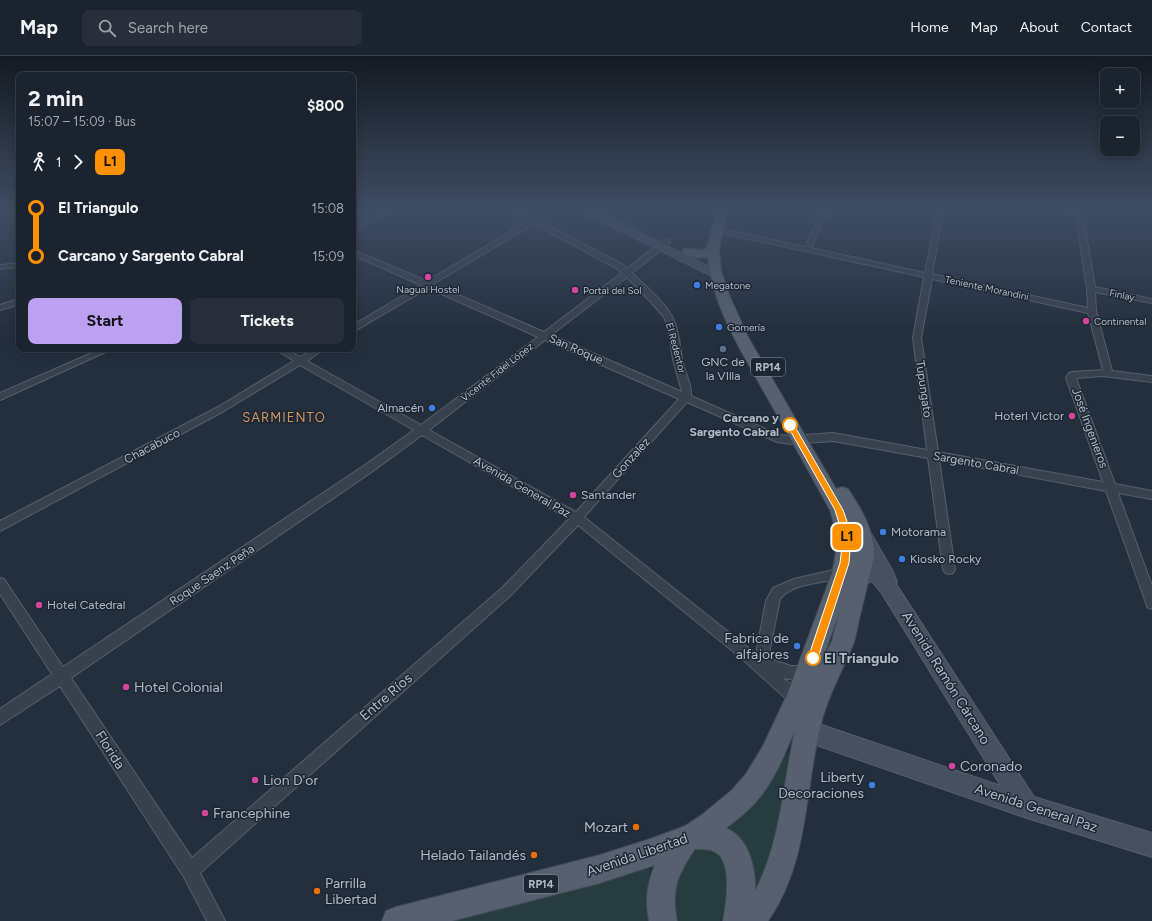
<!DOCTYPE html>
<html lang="en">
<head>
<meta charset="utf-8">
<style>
  :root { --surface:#1b232e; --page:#282f3a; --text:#f1f3f6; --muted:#a0a4aa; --line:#39404a; --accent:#bca0f2 }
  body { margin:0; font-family:Figtree,sans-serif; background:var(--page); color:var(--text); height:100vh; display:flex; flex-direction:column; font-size:15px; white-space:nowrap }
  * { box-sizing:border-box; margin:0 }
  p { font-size:13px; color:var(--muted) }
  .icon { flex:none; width:22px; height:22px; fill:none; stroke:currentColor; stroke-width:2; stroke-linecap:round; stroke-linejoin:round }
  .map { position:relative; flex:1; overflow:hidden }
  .drawer { position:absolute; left:16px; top:16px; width:340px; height:280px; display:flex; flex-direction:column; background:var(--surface); border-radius:8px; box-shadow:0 2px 10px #0003,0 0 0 1px var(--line) }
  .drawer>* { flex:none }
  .badge { padding:0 8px; border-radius:6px; font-size:14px; line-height:26px }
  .buttons { position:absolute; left:1100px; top:12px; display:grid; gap:8px }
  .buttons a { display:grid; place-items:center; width:40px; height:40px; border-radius:8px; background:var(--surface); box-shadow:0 2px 10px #0003,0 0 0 1px var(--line); font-size:20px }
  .map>.badge { position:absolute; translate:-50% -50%; box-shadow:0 0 0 2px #fff }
  .legs { display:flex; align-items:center; gap:6px; height:44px; padding:0 12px; font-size:13px }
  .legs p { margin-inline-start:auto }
  .headline { display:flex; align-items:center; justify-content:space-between; height:68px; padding:0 12px }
  h1 { font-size:22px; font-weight:700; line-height:30px }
  .button { display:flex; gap:8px; margin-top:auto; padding:8px 12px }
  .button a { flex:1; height:46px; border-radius:8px; background:var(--accent); color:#111; font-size:16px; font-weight:700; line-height:46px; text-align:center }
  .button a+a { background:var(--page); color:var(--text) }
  ul { padding:0 12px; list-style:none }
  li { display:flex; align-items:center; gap:14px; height:48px; font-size:15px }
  li i { display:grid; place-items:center; width:6px; height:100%; margin:0 5px; background:currentColor }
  li i::after { content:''; width:10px; height:10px; margin:-5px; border:3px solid; border-radius:50%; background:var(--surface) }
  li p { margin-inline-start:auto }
  li:first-child i { background:linear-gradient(#0000 50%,currentColor 0) }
  li:last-child i { background:linear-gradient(currentColor 50%,#0000 0) }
  header { display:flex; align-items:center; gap:24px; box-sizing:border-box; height:56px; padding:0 20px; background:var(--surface); border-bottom:1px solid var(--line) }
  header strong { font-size:19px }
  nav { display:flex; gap:22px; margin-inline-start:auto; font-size:14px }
  .search { width:280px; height:36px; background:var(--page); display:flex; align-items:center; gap:10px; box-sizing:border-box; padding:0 14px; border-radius:8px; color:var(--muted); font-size:15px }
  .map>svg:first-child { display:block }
  .green { fill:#263c3f }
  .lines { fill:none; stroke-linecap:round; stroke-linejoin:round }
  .street-casing { stroke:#565f6c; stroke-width:2 }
  .secondary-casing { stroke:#565f6c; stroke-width:2 }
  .primary-casing { stroke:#414a57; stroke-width:2 }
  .street { fill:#38414e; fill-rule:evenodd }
  .secondary { fill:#465061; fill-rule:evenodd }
  .primary { fill:#56606e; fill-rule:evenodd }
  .line-1 { fill:#ff9000; stroke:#fff }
  .hotel-dot { fill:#d1479c; stroke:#1d2633; stroke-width:1.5 }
  .shop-dot { fill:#3f7fe0; stroke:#1d2633; stroke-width:1.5 }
  .service-dot { fill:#5c6f8a; stroke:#1d2633; stroke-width:1.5 }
  .stop-1-dot { fill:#fff; stroke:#ff9000; stroke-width:2 }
  .food-dot { fill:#e8710a; stroke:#1d2633; stroke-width:1.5 }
  .labels { text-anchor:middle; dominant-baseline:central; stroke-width:3; stroke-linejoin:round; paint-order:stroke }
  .far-poi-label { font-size:10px; fill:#b4bcc9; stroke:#1d2633; text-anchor:start }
  .far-street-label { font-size:10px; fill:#b4bcc9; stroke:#1d2633 }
  .shield { fill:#1d2633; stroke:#878f9c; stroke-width:1 }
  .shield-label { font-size:11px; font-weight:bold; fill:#b4bcc9 }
  .street-label { font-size:12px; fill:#b4bcc9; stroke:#1d2633 }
  .poi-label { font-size:12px; fill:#b4bcc9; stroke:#1d2633; text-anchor:start }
  .stop-label { font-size:12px; font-weight:bold; fill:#b4bcc9; stroke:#1d2633; text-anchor:end }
  .neighbourhood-label { font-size:13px; letter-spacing:1px; fill:#d59563; stroke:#1d2633 }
  .near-poi-label { font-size:14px; fill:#b4bcc9; stroke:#1d2633; text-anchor:start }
  .near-stop-label { font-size:14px; font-weight:bold; fill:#b4bcc9; stroke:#1d2633; text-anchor:start }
  .near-street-label { font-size:14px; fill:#b4bcc9; stroke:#1d2633 }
</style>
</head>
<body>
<header>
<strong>Map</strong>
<div class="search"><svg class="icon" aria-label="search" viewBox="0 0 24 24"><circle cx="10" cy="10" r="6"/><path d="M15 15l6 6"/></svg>Search here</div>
<nav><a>Home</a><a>Map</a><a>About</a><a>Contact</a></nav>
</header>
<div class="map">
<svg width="1152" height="865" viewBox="0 0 1152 865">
  <rect width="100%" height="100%" fill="#242f3e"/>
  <path class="green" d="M592 155H601L658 182V183L653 184Z
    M792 695C785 740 781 794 756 832L752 829 735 780 729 771 728 766 782 700Z
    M704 790 721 796 729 817 726 850 720 865H677C667 832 676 809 704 790Z
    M647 810 650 815 647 853 649 865H437Z"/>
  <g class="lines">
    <g class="street-casing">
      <path id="street" d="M385 155H393L353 175V170Z
        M512 155H520L622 208 627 213 664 183H670V187L632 217C646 231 667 247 674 265 680 279 680 294 683 308 686 319 692 329 691 340L779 379 792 380 833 377 927 394 913 282 924 221 717 176 713 174 717 172 805 191 822 155H828L811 192 925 217 937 155H943L932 218 1088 252 1087 233 1076 160 1058 155H1082L1095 231 1152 243V247L1095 236 1096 255 1112 315 1152 320V326L1102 320 1076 322 1115 428 1152 435V443L1118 437 1152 530V553L1147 551 1146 547 1106 435 939 404 955 513 953 517 949 518 945 517 943 513 928 402 833 385 792 388 777 386 687 346 584 461 756 598 766 545 773 532 794 523 842 512 846 513 848 517 846 521C828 527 792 526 780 543L770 592V603L791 610H799L807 606 812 607 814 612C809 624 795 625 783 622L802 638 804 643 802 648 797 650 792 648 740 601 578 469 510 540 200 817 225 865H207L184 821 60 630 0 669V653L52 618 0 538V522L4 523 63 611 365 409 414 374 300 309 224 355 0 475V465L218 351 294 305 275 293H286L300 301 314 293H324L307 305 421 369 538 281 428 232 353 276V269L421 229 353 199V194L427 225 528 165ZM534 168 616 212 622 217 544 276 433 228ZM627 221 649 244 664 261 668 272 673 303 682 336 551 279ZM932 223 1088 257 1103 314 1072 316 1069 317 1066 322 1103 426 938 396 921 282ZM545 284 679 343 576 456 429 374ZM422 379 569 463 502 532 192 802 71 622 373 415Z
        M19 207V211L0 213V209Z
        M19 243V248L0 254V249Z
        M101 293H112L0 344V337Z"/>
    </g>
    <g class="secondary-casing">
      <path id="secondary" d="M582 155H594L720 216 722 218 720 220H712L584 157Z
        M864 474 870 476 892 514 897 526 896 528 1034 741 1152 777V801L1027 762 799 683 796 675 799 667 807 664 1001 730 881 536 872 525 858 531 852 528 849 523C853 515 862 511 872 510L855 481 858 476Z"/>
    </g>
    <g class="primary-casing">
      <path id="primary" d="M716 155H727L719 193 721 214 729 239 748 281 836 433 842 431 848 433C862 454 874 474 874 500 870 519 865 537 861 556 858 566 857 576 854 586 844 612 829 637 822 664 804 731 810 805 768 865H723C726 848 734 803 713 795 708 793 700 793 695 793 677 819 671 834 677 865H649C645 844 647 828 655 809L600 827 452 865H382L386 855 396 851 600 799 650 783 685 770 703 758 732 734 746 718 763 690 787 639 832 517C838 491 838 480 830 454 808 414 786 374 763 334 740 293 712 249 708 201L698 202 684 199 682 196 684 193C692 191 699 197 707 192ZM839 557 832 585 819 613ZM795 674C783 728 781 786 755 835 756 812 749 782 726 772 734 766 742 760 750 752 772 731 783 702 795 674Z"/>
    </g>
    <use href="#street" class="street"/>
    <use href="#secondary" class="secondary"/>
    <use href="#primary" class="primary"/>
  </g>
  <linearGradient id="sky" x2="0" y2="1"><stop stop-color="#141a22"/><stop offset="0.56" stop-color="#3f4d63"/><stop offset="1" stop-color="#3f4d63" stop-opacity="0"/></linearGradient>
  <rect width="1152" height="276" fill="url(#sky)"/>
  <path class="line-1" d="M790 366 794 369 843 454 850 474 851 482 849 507 818 602 816 605 813 606 809 605 808 602 840 507 843 482 841 474 835 454 787 369Z"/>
  <g class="hotel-dot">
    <circle cx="428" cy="221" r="4"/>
    <circle cx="575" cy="234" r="4"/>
    <circle cx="1086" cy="265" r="4"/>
    <circle cx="1072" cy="360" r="4"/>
    <circle cx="573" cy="439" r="4"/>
    <circle cx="39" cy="549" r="4"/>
    <circle cx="126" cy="631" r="4"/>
    <circle cx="952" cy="710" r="4"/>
    <circle cx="255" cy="724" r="4"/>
    <circle cx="205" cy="757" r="4"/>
  </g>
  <g class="shop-dot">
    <circle cx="697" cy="229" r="4"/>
    <circle cx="719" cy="271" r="4"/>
    <circle cx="432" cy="352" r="4"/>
    <circle cx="883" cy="476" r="4"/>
    <circle cx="902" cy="503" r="4"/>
    <circle cx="797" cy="590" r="4"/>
    <circle cx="872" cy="729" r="4"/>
  </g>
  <circle class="service-dot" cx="723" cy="293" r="4"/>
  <g class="stop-1-dot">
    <circle cx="790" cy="369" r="7"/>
    <circle cx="813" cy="602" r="7"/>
  </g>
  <g class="food-dot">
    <circle cx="636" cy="771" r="4"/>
    <circle cx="534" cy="799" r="4"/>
    <circle cx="317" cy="835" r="4"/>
  </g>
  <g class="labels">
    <g class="far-poi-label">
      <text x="705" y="229">Megatone</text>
      <text x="428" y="233" text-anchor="middle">Nagual Hostel</text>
      <text x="583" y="234">Portal del Sol</text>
      <text x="1094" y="265">Continental</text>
      <text x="727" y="271">Gomería</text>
    </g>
    <g class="far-street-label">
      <text transform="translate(987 232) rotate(12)">Teniente Morandini</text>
      <text transform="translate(1122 239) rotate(11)">Finlay</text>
      <text transform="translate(676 292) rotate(75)">El Redentor</text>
      <text transform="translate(497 316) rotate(-38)">Vicente Fidel López</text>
    </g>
    <g class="shield">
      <rect x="751" y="302" width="34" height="18" rx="3"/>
      <rect x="524" y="819" width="34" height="18" rx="3"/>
    </g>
    <g class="shield-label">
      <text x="768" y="311">RP14</text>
      <text x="541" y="828">RP14</text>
    </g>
    <g class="street-label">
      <text transform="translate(576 293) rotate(24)">San Roque</text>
      <text transform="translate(924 333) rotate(82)">Tupungato</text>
      <text transform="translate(1090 372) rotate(70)">José Ingenieros</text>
      <text transform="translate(152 390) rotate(-28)">Chacabuco</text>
      <text transform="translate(631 402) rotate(-48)">Gonzalez</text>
      <text transform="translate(976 407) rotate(10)">Sargento Cabral</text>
      <text transform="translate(522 431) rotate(30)">Avenida General Paz</text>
      <text transform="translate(212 519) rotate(-34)">Roque Saenz Peña</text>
    </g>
    <g class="poi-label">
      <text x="723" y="306" text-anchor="middle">GNC de<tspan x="723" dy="14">la VIlla</tspan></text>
      <text x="424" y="352" text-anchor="end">Almacén</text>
      <text x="1064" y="360" text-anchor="end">Hoterl Victor</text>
      <text x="581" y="439">Santander</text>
      <text x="891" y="476">Motorama</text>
      <text x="910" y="503">Kiosko Rocky</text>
      <text x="47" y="549">Hotel Catedral</text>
    </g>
    <g class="stop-label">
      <text x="779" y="362">Carcano y<tspan x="779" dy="14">Sargento Cabral</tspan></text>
    </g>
    <g class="neighbourhood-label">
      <text x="284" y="361">SARMIENTO</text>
    </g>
    <g class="near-poi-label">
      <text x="789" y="582" text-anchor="end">Fabrica de<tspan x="789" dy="16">alfajores</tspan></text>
      <text x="134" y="631">Hotel Colonial</text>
      <text x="960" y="710">Coronado</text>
      <text x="864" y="721" text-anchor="end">Liberty<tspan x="864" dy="16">Decoraciones</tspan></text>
      <text x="263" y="724">Lion D'or</text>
      <text x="213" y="757">Francephine</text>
      <text x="628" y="771" text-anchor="end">Mozart</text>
      <text x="526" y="799" text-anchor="end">Helado Tailandés</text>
      <text x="325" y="827">Parrilla<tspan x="325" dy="16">Libertad</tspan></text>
    </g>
    <g class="near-stop-label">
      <text x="824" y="602">El Triangulo</text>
    </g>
    <g class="near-street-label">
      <text transform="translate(946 622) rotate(58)">Avenida Ramón Cárcano</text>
      <text transform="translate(386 641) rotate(-41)">Entre Ríos</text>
      <text transform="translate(110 694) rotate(57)">Florida</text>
      <text transform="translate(1036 752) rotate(18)">Avenida General Paz</text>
      <text transform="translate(637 799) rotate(-19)">Avenida Libertad</text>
    </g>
  </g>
</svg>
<div class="buttons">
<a>+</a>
<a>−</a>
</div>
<b class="badge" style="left:847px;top:481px;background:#ff9000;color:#111">L1</b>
<section class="drawer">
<div class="headline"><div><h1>2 min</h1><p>15:07 – 15:09 · Bus</p></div><b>$800</b></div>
<div class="legs"><svg class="icon" aria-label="walk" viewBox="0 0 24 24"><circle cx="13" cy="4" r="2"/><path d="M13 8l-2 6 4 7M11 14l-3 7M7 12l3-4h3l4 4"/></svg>1<svg class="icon" aria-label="forward" viewBox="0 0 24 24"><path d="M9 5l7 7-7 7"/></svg><b class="badge" style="background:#ff9000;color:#111">L1</b></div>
<ul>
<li><i style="color:#ff9000"></i><b>El Triangulo</b><p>15:08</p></li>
<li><i style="color:#ff9000"></i><b>Carcano y Sargento Cabral</b><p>15:09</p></li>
</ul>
<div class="button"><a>Start</a><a>Tickets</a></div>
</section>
</div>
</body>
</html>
